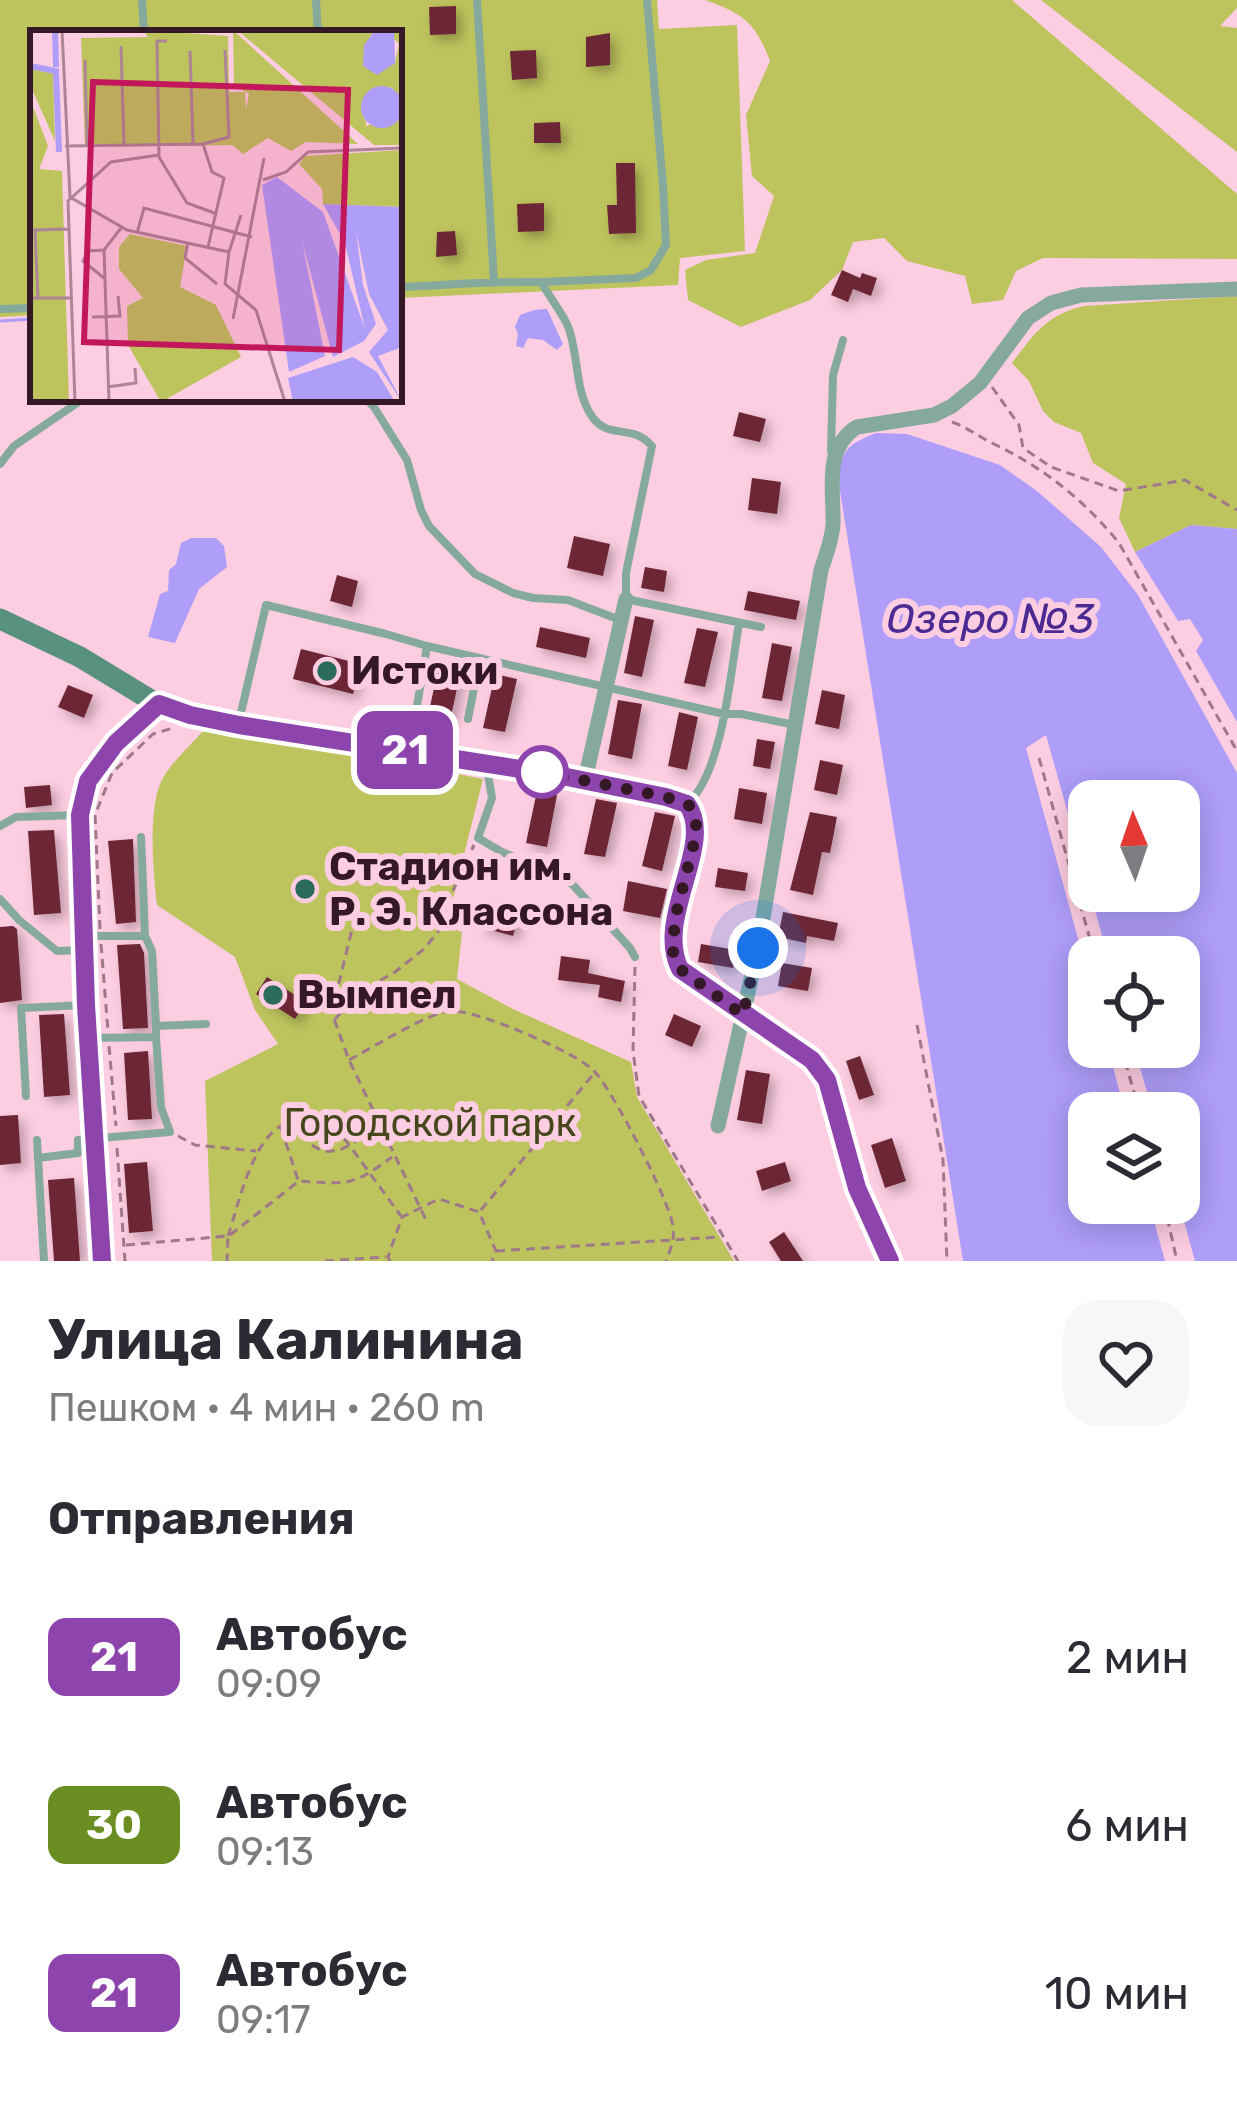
<!DOCTYPE html>
<html lang="ru">
<head>
<meta charset="utf-8">
<style>
  :root { --surface:#fff; --page:#f7f7f7; --text:#2b2b33; --muted:#7c7c81 }
  body { margin:0; font-family:Rubik,sans-serif; background:var(--page); color:var(--text); height:100vh; display:flex; flex-direction:column; font-size:45px; white-space:nowrap }
  * { box-sizing:border-box; margin:0 }
  p { font-size:39px; color:var(--muted) }
  .icon { flex:none; width:66px; height:66px; fill:none; stroke:currentColor; stroke-width:2; stroke-linecap:round; stroke-linejoin:round }
  .map { position:relative; height:1261px; overflow:hidden }
  .side { display:flex; flex-direction:column; background:var(--surface); flex:1 }
  .side>* { flex:none }
  .badge { padding:0 24px; border-radius:18px; font-size:42px; line-height:78px }
  .needle { width:78px; rotate:358deg }
  .controls { position:absolute; left:1068px; top:780px; display:grid; gap:24px }
  .controls a { display:grid; place-items:center; width:132px; height:132px; border-radius:24px; background:var(--surface); box-shadow:0 6px 30px #0003; font-size:60px }
  .you { position:absolute; width:60px; height:60px; margin:-30px; border:9px solid #fff; border-radius:50%; background:#1a73e8; box-shadow:0 0 0 18px #1a73e833 }
  .map>.badge { position:absolute; translate:-50% -50%; box-shadow:0 0 0 6px #fff }
  h2 { padding:0 48px; font-size:45px; line-height:108px }
  .round { display:grid; place-items:center; flex:none; width:126px; height:126px; border-radius:36px; background:var(--page) }
  .headline { display:flex; align-items:center; justify-content:space-between; height:204px; padding:0 48px }
  h1 { font-size:57px; font-weight:700; line-height:90px }
  ul { padding:0; list-style:none }
  li { display:flex; align-items:center; gap:36px; height:168px; padding:0 48px }
  li div { flex:1 }
  li b { display:block; font-size:45px }
  li em { font-style:normal }
  li .badge { min-width:132px; font-weight:700; text-align:center }
  .map>svg:first-child { display:block }
  .green { fill:#bdc35d }
  .water { fill:#af9dfa; fill-rule:evenodd }
  .lines { fill:none; stroke-linecap:round; stroke-linejoin:round }
  .stream { stroke:#af9dfa; stroke-width:3 }
  .building { fill:#6c2834; filter:url(#shadow) }
  .path { stroke:#9f788a; stroke-width:3; stroke-dasharray:9 6; stroke-linecap:butt }
  .lane { stroke:#85aa9d; stroke-width:8 }
  .street { stroke:#85aa9d; stroke-width:15 }
  .secondary { stroke:#58917f; stroke-width:21 }
  .line-casing { stroke:#fff; stroke-width:27 }
  .line { stroke:#8e44ad; stroke-width:18 }
  .walk { stroke:#351826; stroke-width:12; stroke-dasharray:0 21.6 }
  .poi-dot { fill:#2b6b59; stroke:#fdcde1; stroke-width:4.5 }
  .stop-dot { fill:#fff; stroke:#8e44ad; stroke-width:6 }
  .labels { text-anchor:middle; dominant-baseline:central; stroke-width:12; stroke-linejoin:round; paint-order:stroke }
  .poi-label { font-size:39px; font-weight:bold; fill:#351826; stroke:#fdcde1; text-anchor:start }
  .park-label { font-size:39px; fill:#46481c; stroke:#fdcde1 }
  .water-label { font-size:42px; font-style:italic; fill:#4c2a94; stroke:#fdcde1 }
  .inset-river { fill:none; stroke:#af9dfa; stroke-width:6 }
  .inset-road { fill:none; stroke:#ad8596; stroke-width:3 }
  .view { fill:#c2185b; fill-opacity:0.15; stroke:#c2185b; stroke-width:6 }
  .inset-edge { fill:none; stroke:#351826; stroke-width:6 }
</style>
</head>
<body>
<div class="map">
<svg width="1237" height="1261" viewBox="0 0 1237 1261">
  <defs>
    <filter id="shadow"><feDropShadow dx="5.5" dy="5.5" stdDeviation="6" flood-color="#0004"/></filter>
  </defs>
  <rect width="100%" height="100%" fill="#fdcde1"/>
  <path class="green" d="M0 0H657L659 29 737 25 745 251 680 258 678 285 399 298V33H33V315L0 317Z
    M705 0H1012L1237 194V259L1043 258 1016 271 1003 300 972 304 965 276 907 261 884 238 853 242 842 270 810 300 741 327 688 300 685 270 706 260 755 253 774 196 752 176 746 115 770 61C755 22 744 14 705 0Z
    M1041 0H1237V8L1220 26 1237 28V152Z
    M1237 296V529L1191 525 1135 552 1119 518 1126 484 1093 463 1081 433 1054 422 1043 411 1029 381 1012 363C1035 333 1046 315 1084 306Z
    M204 730 302 743 483 779 446 926 462 932 457 979 513 1009 631 1062 637 1097 734 1261H212L205 1081 278 1044 255 1010 235 957 157 905C153 873 148 810 161 782 170 763 190 746 204 730Z"/>
  <path class="water" d="M547 309 563 344 557 350 543 340 528 338 523 348 516 346 518 334 515 327 520 315 534 310Z
    M876 433 907 434 1000 465 1037 491 1101 547 1138 595 1237 773V1261H1195L1179 1203V1113H1153L1134 1047H1179V957H1108L1046 735 1026 748 1089 979V1047H1108L1125 1113H1089V1203H1149L1165 1261H963L837 472C845 446 852 443 876 433ZM1089 801H1179V891H1089Z
    M1191 525 1237 529V722L1196 651 1203 640 1190 619 1178 621 1135 552Z
    M191 538H216L224 546 227 567 199 589 175 643 148 637 160 594 168 591 169 570 176 564 181 543Z"/>
  <g class="lines">
    <path class="stream" d="M0 321 33 319"/>
  </g>
  <path class="building" d="M456 6V34L430 35 429 7Z
    M610 33V65L586 67V37Z
    M536 50 537 78 512 80 510 51Z
    M560 122 561 143H534V123Z
    M616 163H635L636 233 609 234 607 205H617Z
    M544 203V231L518 232 517 204Z
    M455 231 457 255 436 257 437 232Z
    M842 270 860 278 862 273 877 278 871 296 853 289 848 302 831 295Z
    M739 412 766 419 760 442 733 436Z
    M752 478 781 482 777 514 748 510Z
    M574 536 610 544 603 576 567 568Z
    M645 567 667 571 664 592 641 588Z
    M337 575 358 581 352 607 330 601Z
    M748 591 800 601 796 620 744 610Z
    M635 616 654 620 642 677 624 673Z
    M540 627 590 638 586 658 536 647Z
    M697 628 718 632 705 687 684 683Z
    M772 643 792 647 782 701 762 698Z
    M301 649 361 664 353 694 293 679Z
    M439 665 461 670 450 721 428 716Z
    M495 674 517 679 505 732 483 728Z
    M68 685 93 695 84 718 58 707Z
    M822 690 845 695 839 729 815 724Z
    M618 700 642 704 632 759 608 754Z
    M679 712 698 717 687 770 668 766Z
    M757 739 775 742 770 769 753 766Z
    M820 760 843 765 837 795 814 790Z
    M50 785 52 805 26 808 24 787Z
    M739 788 767 793 762 824 734 819Z
    M537 791 557 795 547 847 526 843Z
    M596 799 617 803 605 857 584 854Z
    M655 812 675 816 662 871 642 866Z
    M810 812 837 817 830 853 822 852 813 895 790 890Z
    M54 830 61 913 34 915 28 831Z
    M133 839 136 922 116 924 108 841Z
    M718 868 748 873 745 891 715 887Z
    M628 881 667 889 660 918 623 911Z
    M487 902 520 910 513 936 480 927Z
    M783 912 838 923 834 941 807 936 806 943 778 937Z
    M13 926 17 929 22 1000 0 1003V927Z
    M140 944 144 953 148 1028 123 1029 117 945Z
    M701 944 736 950 733 968 698 962Z
    M561 956 590 960 588 973 625 981 621 1002 598 997 600 985 558 980Z
    M782 963 812 968 808 991 778 986Z
    M267 977 306 1002 295 1019 256 994Z
    M64 1014 70 1095 44 1097 39 1015Z
    M674 1014 701 1026 692 1047 665 1035Z
    M148 1051 152 1119 128 1120 124 1053Z
    M860 1056 874 1095 859 1100 846 1061Z
    M746 1070 770 1074 762 1124 737 1120Z
    M18 1115 21 1163 0 1165V1116Z
    M892 1138 906 1181 885 1188 871 1145Z
    M147 1162 153 1231 129 1233 124 1164Z
    M785 1162 791 1181 762 1191 756 1171Z
    M74 1178 80 1261H54L48 1180Z
    M784 1232 803 1261H781L769 1242Z"/>
  <g class="lines">
    <path class="path" d="M992 387 1019 425 1023 448 1051 467 1119 491 1185 480 1237 510
      M952 422C967 427 979 437 994 444 1044 468 1084 500 1119 543L1237 751
      M1039 758 1095 957
      M355 917 336 995 334 1019 349 1060 426 1220
      M100 929 95 815 112 773 153 734 173 728
      M101 944 108 1031
      M635 967 633 1051 639 1096 738 1261
      M335 1019 360 992 395 972 424 949 438 932 451 895 474 845
      M917 1025 943 1160 947 1261
      M109 1046 116 1126
      M1121 1047 1140 1113
      M349 1060C370 1049 428 1013 449 1011 474 1008 575 1052 593 1070 612 1088 669 1200 673 1226 675 1239 671 1248 666 1261
      M281 1128 298 1180
      M178 1136 195 1145 256 1151
      M344 1138 401 1216
      M117 1148 125 1261
      M1164 1203 1177 1261
      M481 1210 596 1071
      M230 1235 299 1181C348 1184 352 1187 392 1157
      M228 1236C238 1206 251 1145 279 1127 284 1125 292 1124 297 1126 306 1131 306 1142 315 1147 338 1161 365 1137 376 1118
      M126 1245 228 1236 227 1261
      M496 1251 720 1237
      M325 1261 386 1257
      M390 1261 388 1257 402 1217 439 1199 479 1212 496 1251 492 1261"/>
    <path class="lane" d="M142 0 144 33
      M316 0 318 33
      M477 0 494 281
      M541 282 636 278 651 270 666 245 663 185 647 0
      M399 287C447 285 494 281 541 282 549 296 560 310 567 324 580 354 573 390 593 418 610 440 632 423 652 446L626 573V599L761 627
      M0 309 33 308
      M366 399 374 407 407 460 421 510 429 526 475 574 513 593 533 598 568 600 620 620
      M831 451 833 375 843 340
      M0 464 14 446 83 399
      M416 712 427 646
      M240 717 266 605 386 634 427 646 724 714H741L795 725
      M468 719 480 658
      M487 769 492 798 478 838 502 852 556 874 573 885 630 948 635 957
      M688 803C723 772 731 669 739 623
      M0 826 16 817 80 815
      M0 899 19 920 57 951 83 950
      M84 936H145L141 837
      M145 936 152 951 156 1026
      M88 1038 156 1037V1026L206 1024
      M26 1096 21 1008 86 1005
      M37 1140 38 1158 78 1153V1140L170 1132 161 1107 156 1037
      M38 1158 44 1261"/>
    <path class="street" d="M585 780 626 599
      M718 1126 758 948 821 570C826 555 832 540 833 524 834 490 823 448 857 427L934 415 952 406 980 383 1028 318 1051 303 1081 295 1237 289
      M102 1261 86 1005 80 815 88 781 116 743 159 705"/>
    <path class="secondary" d="M0 619 80 657 159 705 190 715 585 780 687 804C716 843 653 919 680 969L812 1060 827 1080 857 1188 890 1261"/>
  </g>
  <g class="lines">
    <g class="line-casing">
      <path id="line" d="M102 1261 86 1005 80 815 88 781 116 743 159 704 190 715 239 725 552 774 666 797 687 804C716 844 654 918 680 969L812 1060 827 1080 857 1188 890 1261"/>
    </g>
    <use href="#line" class="line"/>
    <path class="walk" d="M542 772 666 797 687 804 692 808 696 820V835L677 910 672 946 674 956 680 969 743 1015 758 948"/>
  </g>
  <g class="poi-dot">
    <circle cx="327" cy="671" r="12"/>
    <circle cx="305" cy="889" r="12"/>
    <circle cx="273" cy="995" r="12"/>
  </g>
  <circle class="stop-dot" cx="542" cy="772" r="24"/>
  <g class="labels">
    <g class="poi-label">
      <text x="351" y="671">Истоки</text>
      <text x="329" y="867">Стадион им.<tspan x="329" dy="45">Р. Э. Классона</tspan></text>
      <text x="297" y="995">Вымпел</text>
    </g>
    <g class="park-label">
      <text x="430" y="1123">Городской парк</text>
    </g>
    <g class="water-label">
      <text x="990" y="619">Озеро №3</text>
    </g>
  </g>
  <g transform="translate(30 30)">
    <rect width="372" height="372" fill="#fdcde1"/>
    <path d="M113 0 198 6 199 62H215L216 80 219 64 204 55 203 0 328 114 276 112 261 121 238 108 213 124 202 115 55 117 51 8 118 7ZM207 0H372V75L362 57 335 72 336 96 372 84V115H344ZM356 0 369 14 365 33 333 36 343 7ZM0 39 23 43 25 111 0 55ZM0 69 18 116 9 139 32 141 39 372H0ZM372 120V177L293 174 292 159 269 134 275 126ZM100 204 157 216 150 257 186 275 211 327 131 372 98 315 97 276 113 268 89 239V217Z" fill="#bdc35d" fill-rule="evenodd"/>
    <path d="M364 1 365 33 347 45 333 36 334 15 343 3ZM331 77a21 21 0 1 1 42 0a21 21 0 1 1-42 0ZM247 147 293 182 335 299 315 213 293 174 372 177V317L348 326 372 372 339 322 358 300 339 264 326 201 333 255 346 294 334 311 303 327 272 211 295 326 259 342 232 155ZM323 327 347 342 365 372H263L258 348Z" fill="#af9dfa"/>
    <path class="inset-river" d="M25 0 26 37M0 36 26 41 29 122"/>
    <path class="inset-road" d="M32 0 40 167 97 200 199 222 195 254 226 280 255 372M137 11H127L129 127 157 173 187 184M91 16 94 115M160 21 163 113M55 30 57 115M173 114 199 107 195 20M35 116 173 114 182 142 194 148 178 217M233 150 256 142 278 122 372 118M107 203 114 178 222 207M158 212 155 228 187 254M74 220 58 221 53 231 74 248M199 222 211 185M0 268H41M8 268 5 200 38 199M62 287 90 286 88 266M203 289 234 128M77 357 106 353 105 338M45 372 38 171 81 132 129 125M79 372 74 220 91 198"/>
    <path class="view" d="M63 52 318 60 309 320 54 312Z"/>
    <rect width="372" height="372" class="inset-edge"/>
  </g>
</svg>
<div class="controls">
<a><svg class="needle" viewBox="-14 -14 28 28"><path d="M0-13l5 13h-10z" fill="#e53935"/><path d="M0 13l5-13h-10z" fill="#7c7c81"/></svg></a>
<a><svg class="icon" aria-label="locate" viewBox="0 0 24 24"><circle cx="12" cy="12" r="6"/><path d="M12 2v4M12 18v4M2 12h4M18 12h4"/></svg></a>
<a><svg class="icon" aria-label="layers" viewBox="0 0 24 24"><path d="M12 4l9 5-9 5-9-5zM3 14l9 5 9-5"/></svg></a>
</div>
<div class="you" style="left:758px;top:948px"></div>
<b class="badge" style="left:405px;top:750px;background:#8e44ad;color:#fff">21</b>
</div>
<section class="side">
<div class="headline"><div><h1>Улица Калинина</h1><p>Пешком · 4 мин · 260 m</p></div><a class="round"><svg class="icon" aria-label="heart" viewBox="0 0 24 24"><path d="M12 20l-8-8c-3-5 5-10 8-4 3-6 11-1 8 4z"/></svg></a></div>
<h2>Отправления</h2>
<ul>
<li><span class="badge" style="background:#8e44ad;color:#fff">21</span><div><b>Автобус</b><p>09:09</p></div><em>2 мин</em></li>
<li><span class="badge" style="background:#6b8e23;color:#fff">30</span><div><b>Автобус</b><p>09:13</p></div><em>6 мин</em></li>
<li><span class="badge" style="background:#8e44ad;color:#fff">21</span><div><b>Автобус</b><p>09:17</p></div><em>10 мин</em></li>
</ul>
</section>
</body>
</html>
